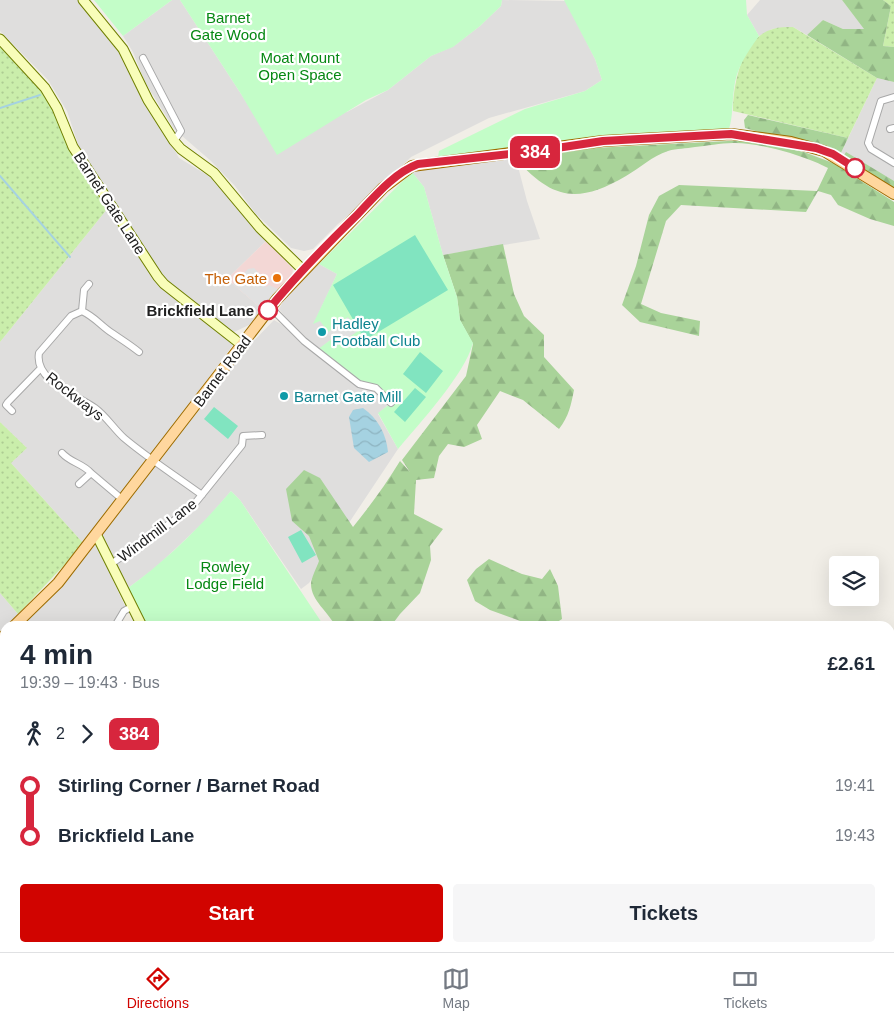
<!DOCTYPE html>
<html lang="en">
<head>
<meta charset="utf-8">
<style>
  :root { --surface:#fff; --page:#f6f6f7; --text:#1f2937; --muted:#747a83; --line:#e0e1e3; --accent:#d10400 }
  body { margin:0; font-family:Arial,sans-serif; background:var(--page); color:var(--text); height:100vh; display:flex; flex-direction:column; font-size:19px; white-space:nowrap }
  * { box-sizing:border-box; margin:0 }
  p { font-size:16px; color:var(--muted) }
  .icon { flex:none; width:28px; height:28px; fill:none; stroke:currentColor; stroke-width:2; stroke-linecap:round; stroke-linejoin:round }
  .map { position:relative; flex:1; overflow:hidden }
  .panel { position:absolute; left:0px; top:621px; width:895px; height:331px; display:flex; flex-direction:column; background:var(--surface); border-radius:15px 15px 0 0; box-shadow:0 5px 20px #0002 }
  .panel>* { flex:none }
  .badge { padding:0 10px; border-radius:8px; font-size:18px; line-height:32px }
  .fabs { position:absolute; left:829px; top:556px; display:grid; gap:10px }
  .fabs a { display:grid; place-items:center; width:50px; height:50px; border-radius:5px; background:var(--surface); box-shadow:0 5px 20px #0002; font-size:25px }
  .map>.badge { position:absolute; translate:-50% -50%; box-shadow:0 0 0 2px #fff }
  .legs { display:flex; align-items:center; gap:8px; height:55px; padding:0 20px; font-size:16px }
  .legs p { margin-inline-start:auto }
  .overview { display:flex; align-items:center; justify-content:space-between; height:85px; padding:0 20px }
  h1 { font-size:28px; font-weight:700; line-height:38px }
  .button { display:flex; gap:10px; margin-top:auto; padding:10px 20px }
  .button a { flex:1; height:58px; border-radius:5px; background:var(--accent); color:#fff; font-size:20px; font-weight:700; line-height:58px; text-align:center }
  .button a+a { background:var(--page); color:var(--text) }
  ul { padding:0 20px; list-style:none }
  li { display:flex; align-items:center; gap:18px; height:50px; font-size:19px }
  li i { display:grid; place-items:center; width:8px; height:100%; margin:0 6px; background:currentColor }
  li i::after { content:''; width:12px; height:12px; margin:-6px; border:4px solid; border-radius:50%; background:var(--surface) }
  li p { margin-inline-start:auto }
  li:first-child i { background:linear-gradient(#0000 50%,currentColor 0) }
  li:last-child i { background:linear-gradient(currentColor 50%,#0000 0) }
  .tabs { display:flex; justify-content:space-around; align-items:center; height:70px; border-top:1px solid var(--line); background:var(--surface); font-size:14px; color:var(--muted) }
  .tabs a { display:grid; justify-items:center; gap:2px }
  .tabs .active { color:var(--accent) }
  .map>svg:first-child { display:block }
  .residential { fill:#dfdedd }
  .commercial { fill:#f3d7d5 }
  .grass { fill:url(#grass-dots) }
  .forest { fill:url(#forest-firs) }
  .park { fill:#c3fdc8 }
  .pitch { fill:#81e4c0 }
  .parking { fill:#e1e1e1 }
  .water { fill:url(#water-waves) }
  .lines { fill:none; stroke-linecap:round; stroke-linejoin:round }
  .stream { stroke:#a5d2e1; stroke-width:2 }
  .street-casing { stroke:#a8a8a8; stroke-width:8 }
  .secondary-casing { stroke:#6f7f00; stroke-width:11 }
  .primary-casing { stroke:#9d6c00; stroke-width:12 }
  .highway-casing { stroke:#e51e5e; stroke-width:13 }
  .street { stroke:#fff; stroke-width:6 }
  .secondary { stroke:#f8fdb9; stroke-width:9 }
  .primary { stroke:#ffd79e; stroke-width:10 }
  .highway { stroke:#ec8b9b; stroke-width:11 }
  .line-1-casing { stroke:#fff; stroke-width:11 }
  .line-1 { stroke:#d7263d; stroke-width:8 }
  .stop-1-dot { fill:#fff; stroke:#d7263d; stroke-width:2.5 }
  .food-dot { fill:#e8710a; stroke:#fff; stroke-width:2 }
  .culture-dot { fill:#0f9aa8; stroke:#fff; stroke-width:2 }
  .labels { text-anchor:middle; dominant-baseline:central; stroke-width:4.5; stroke-linejoin:round; paint-order:stroke }
  .park-label { font-size:15px; fill:#068813; stroke:#fff }
  .street-label { font-size:15px; fill:#212121; stroke:#fff }
  .food-label { font-size:15px; fill:#c56008; stroke:#fff; text-anchor:end }
  .stop-label { font-size:15px; font-weight:bold; fill:#212121; stroke:#fff; text-anchor:end }
  .culture-label { font-size:15px; fill:#0d838f; stroke:#fff; text-anchor:start }
</style>
</head>
<body>
<div class="map">
<svg width="894" height="952" viewBox="0 0 894 952">
  <defs>
    <pattern id="grass-dots" width="8" height="8" patternUnits="userSpaceOnUse" patternTransform="scale(1.25)"><rect width="8" height="8" fill="#caeeab"/><path d="M2 2h.1M6 6h.1" fill="none" stroke="#adcc93" stroke-width="1.8" stroke-linecap="round"/></pattern>
    <pattern id="forest-firs" width="22" height="20" patternUnits="userSpaceOnUse" patternTransform="scale(1.25)"><rect width="22" height="20" fill="#a9d399"/><path d="M5 1l3.5 6h-7zM16 11l3.5 6h-7z" fill="#91b584"/></pattern>
    <pattern id="water-waves" width="16" height="10" patternUnits="userSpaceOnUse" patternTransform="scale(1.25)"><rect width="16" height="10" fill="#a5d2e1"/><path d="M0 5q4-4 8 0t8 0" fill="none" stroke="#8eb4c1"/></pattern>
  </defs>
  <rect width="100%" height="100%" fill="#f1eee7"/>
  <path class="residential" d="M0 0H78L119 52 179 158 217 181 252 225 267 240 227 279 262 309 251 324 232 333 166 281 79 147 67 111 48 80 0 31Z
    M172 0H180L254 114 347 112 388 90 431 56 454 46 480 26 501 6 502 0 566 1 595 59 602 80 585 91 489 118 411 157 380 188 338 224 313 249 304 251 291 248 256 214 235 186 211 161 174 129 145 82 133 52 123 36Z
    M760 0H842L865 30 843 29 823 20 807 35 793 27 772 29 759 36 747 15Z
    M877 78 894 82V191L840 155Z
    M516 159 527 201 540 239 443 255 424 187 412 172 443 165Z
    M108 208 161 286 233 345 84 544 11 463 27 448 0 422V342Z
    M319 264 337 274 314 323 320 320 333 338 318 350 376 388 391 402 378 414 398 449 309 583 301 589 240 500 231 491 206 520 155 568 128 588 101 534 242 353 274 320 300 335 279 309 288 292 302 276Z
    M96 544 125 606 121 609 116 626H21Z
    M0 593 18 614 0 631Z
    M5 641V736L0 740V646Z
    M276 948H430L432 952H283Z"/>
  <path class="commercial" d="M267 240 293 269 292 275 262 309 227 279Z"/>
  <path class="grass" d="M883 0H894V47L883 46 891 6Z
    M793 27 877 78 848 138 733 111C733 84 742 37 773 29 779 27 786 27 793 27Z
    M0 47 40 86 108 208 0 342Z
    M0 422 27 448 11 463 84 544 18 614 0 593Z
    M0 847 5 853V948H181L183 952H0Z
    M523 948H875V952H516Z"/>
  <path class="forest" d="M842 0H883L891 6 883 46 894 47V82L877 78 807 35 823 20 843 29H864Z
    M748 115 848 138 840 155 745 128 744 120Z
    M747 140 804 152 833 163 894 202V226L870 219 838 205 831 195 818 191 806 212 681 205 666 221 641 304 661 313 700 321 699 336 640 322 622 305 636 266 649 215 659 196 679 185 817 191 828 168C806 156 758 142 733 143 720 143 707 146 695 147 686 149 677 148 668 151 652 156 640 168 626 176 578 204 553 200 516 159L594 148Z
    M846 152 894 181V188L843 157Z
    M503 244 514 294 524 316 544 335V357L574 390C571 405 569 416 559 429L523 400 500 391 477 425 482 439 464 447 448 444 439 456 434 478 416 480 414 514 443 529 430 546 431 560 420 593 400 614 391 626H335C329 612 311 601 311 584 311 578 317 567 319 561L309 536 292 521 286 489 304 470 320 478 353 527C370 506 386 484 400 461L410 472 402 460 466 376 473 344 460 320 457 297 443 255Z
    M489 559 522 574 542 579 550 569 558 586 562 619 551 626H534L490 610 475 601 467 580 476 569Z"/>
  <path class="park" d="M94 0H172L123 36Z
    M180 0H502L501 6 480 26 453 47 431 56 388 90 366 100 277 155 241 94Z
    M564 0H746L747 15 759 36C747 53 736 68 734 89 732 103 733 116 729 129L653 133 438 157 439 151 525 109 585 91 602 80 595 59Z
    M412 172 424 187 443 255 457 297 460 320 473 343C465 374 419 424 398 449L378 413 391 403 376 388 359 384 317 350 333 338 320 321 313 324 337 274 319 264Z
    M231 491 240 500 324 626H145L128 588C167 560 200 527 231 491Z"/>
  <path class="pitch" d="M415 235 448 290 365 340 333 285Z
    M420 352 443 371 426 393 403 374Z
    M415 388 426 397 405 422 394 412Z
    M214 407 238 426 228 439 204 419Z
    M301 530 316 555 302 563 288 537Z"/>
  <path class="parking" d="M254 268 260 274 257 277 266 287 269 285 280 290 262 309 233 284 248 269Z
    M348 317 358 331 338 345 327 333Z"/>
  <path class="water" d="M363 408C378 419 386 433 388 452L369 462 354 448 349 417 353 410Z"/>
  <g class="lines">
    <path class="stream" d="M0 108 40 95
      M0 176 70 257"/>
    <g class="street-casing">
      <path id="street" d="M143 58 181 131 174 141
        M894 97 881 101 868 143 871 149 894 163
        M890 129 894 128
        M270 307 304 341 359 384 376 388 391 403
        M82 311 84 290 89 284
        M139 352C129 344 122 340 112 333 101 326 95 317 82 311L71 316 39 353C34 381 77 395 95 408 106 416 114 429 124 438 149 459 176 476 202 495
        M12 411 6 405 8 402 40 369
        M62 453C71 463 82 463 91 473
        M79 484 91 473 123 500
        M111 564 172 522 196 502 242 445 243 436 262 435
        M115 626 124 611 133 606
        M0 695C5 702 5 707 0 714"/>
    </g>
    <g class="secondary-casing">
      <path id="secondary" d="M83 0 123 49 148 100 174 141 181 149 214 173 260 228 303 270
        M0 39 45 88 57 108 73 147 158 277 164 284 243 346
        M96 534 142 626
        M0 821 5 819
        M268 948 276 952"/>
    </g>
    <g class="primary-casing">
      <path id="primary" d="M14 626 58 583 277 299 383 188 412 166 603 141 731 134 791 142 824 151 894 194
        M0 640 5 635"/>
    </g>
    <g class="highway-casing">
      <path id="highway" d="M890 762 894 734
        M880 952V948
        M894 952V893"/>
    </g>
    <use href="#street" class="street"/>
    <use href="#secondary" class="secondary"/>
    <use href="#primary" class="primary"/>
    <use href="#highway" class="highway"/>
  </g>
  <g class="lines">
    <g class="line-1-casing">
      <path id="line-1" d="M268 310C296 276 326 245 357 215 375 196 394 173 418 164L537 151 603 141 731 134 816 148 833 154 855 168"/>
    </g>
    <use href="#line-1" class="line-1"/>
  </g>
  <g class="stop-1-dot">
    <circle cx="855" cy="168" r="9"/>
    <circle cx="268" cy="310" r="9"/>
  </g>
  <circle class="food-dot" cx="277" cy="278" r="5"/>
  <g class="culture-dot">
    <circle cx="322" cy="332" r="5"/>
    <circle cx="284" cy="396" r="5"/>
  </g>
  <g class="labels">
    <g class="park-label">
      <text x="228" y="17">Barnet<tspan x="228" dy="17">Gate Wood</tspan></text>
      <text x="300" y="57">Moat Mount<tspan x="300" dy="17">Open Space</tspan></text>
      <text x="225" y="566">Rowley<tspan x="225" dy="17">Lodge Field</tspan></text>
    </g>
    <g class="street-label">
      <text transform="translate(110 203) rotate(57)">Barnet Gate Lane</text>
      <text transform="translate(222 371) rotate(-53)">Barnet Road</text>
      <text transform="translate(75 396) rotate(38)">Rockways</text>
      <text transform="translate(157 530) rotate(-37)">Windmill Lane</text>
    </g>
    <g class="food-label">
      <text x="267" y="278">The Gate</text>
    </g>
    <g class="stop-label">
      <text x="254" y="310">Brickfield Lane</text>
    </g>
    <g class="culture-label">
      <text x="332" y="323">Hadley<tspan x="332" dy="17">Football Club</tspan></text>
      <text x="294" y="396">Barnet Gate Mill</text>
    </g>
  </g>
</svg>
<div class="fabs">
<a><svg class="icon" aria-label="layers" viewBox="0 0 24 24"><path d="M12 4l9 5-9 5-9-5zM3 14l9 5 9-5"/></svg></a>
</div>
<b class="badge" style="left:535px;top:152px;background:#d7263d;color:#fff">384</b>
<section class="panel">
<div class="overview"><div><h1>4 min</h1><p>19:39 – 19:43 · Bus</p></div><b>£2.61</b></div>
<div class="legs"><svg class="icon" aria-label="walk" viewBox="0 0 24 24"><circle cx="13" cy="4" r="2"/><path d="M13 8l-2 6 4 7M11 14l-3 7M7 12l3-4h3l4 4"/></svg>2<svg class="icon" aria-label="forward" viewBox="0 0 24 24"><path d="M9 5l7 7-7 7"/></svg><b class="badge" style="background:#d7263d;color:#fff">384</b></div>
<ul>
<li><i style="color:#d7263d"></i><b>Stirling Corner / Barnet Road</b><p>19:41</p></li>
<li><i style="color:#d7263d"></i><b>Brickfield Lane</b><p>19:43</p></li>
</ul>
<div class="button"><a>Start</a><a>Tickets</a></div>
</section>
</div>
<nav class="tabs">
<a class="active"><svg class="icon" aria-label="directions" viewBox="0 0 24 24"><path d="M12 3l9 9-9 9-9-9zM9 14v-3h6M13 9l2 2-2 2"/></svg>Directions</a>
<a><svg class="icon" aria-label="map" viewBox="0 0 24 24"><path d="M3 6l6-2 6 2 6-2v14l-6 2-6-2-6 2zM9 4v14M15 6v14"/></svg>Map</a>
<a><svg class="icon" aria-label="tickets" viewBox="0 0 24 24"><path d="M3 7h18v10H3zM15 7v10"/></svg>Tickets</a>
</nav>
</body>
</html>
